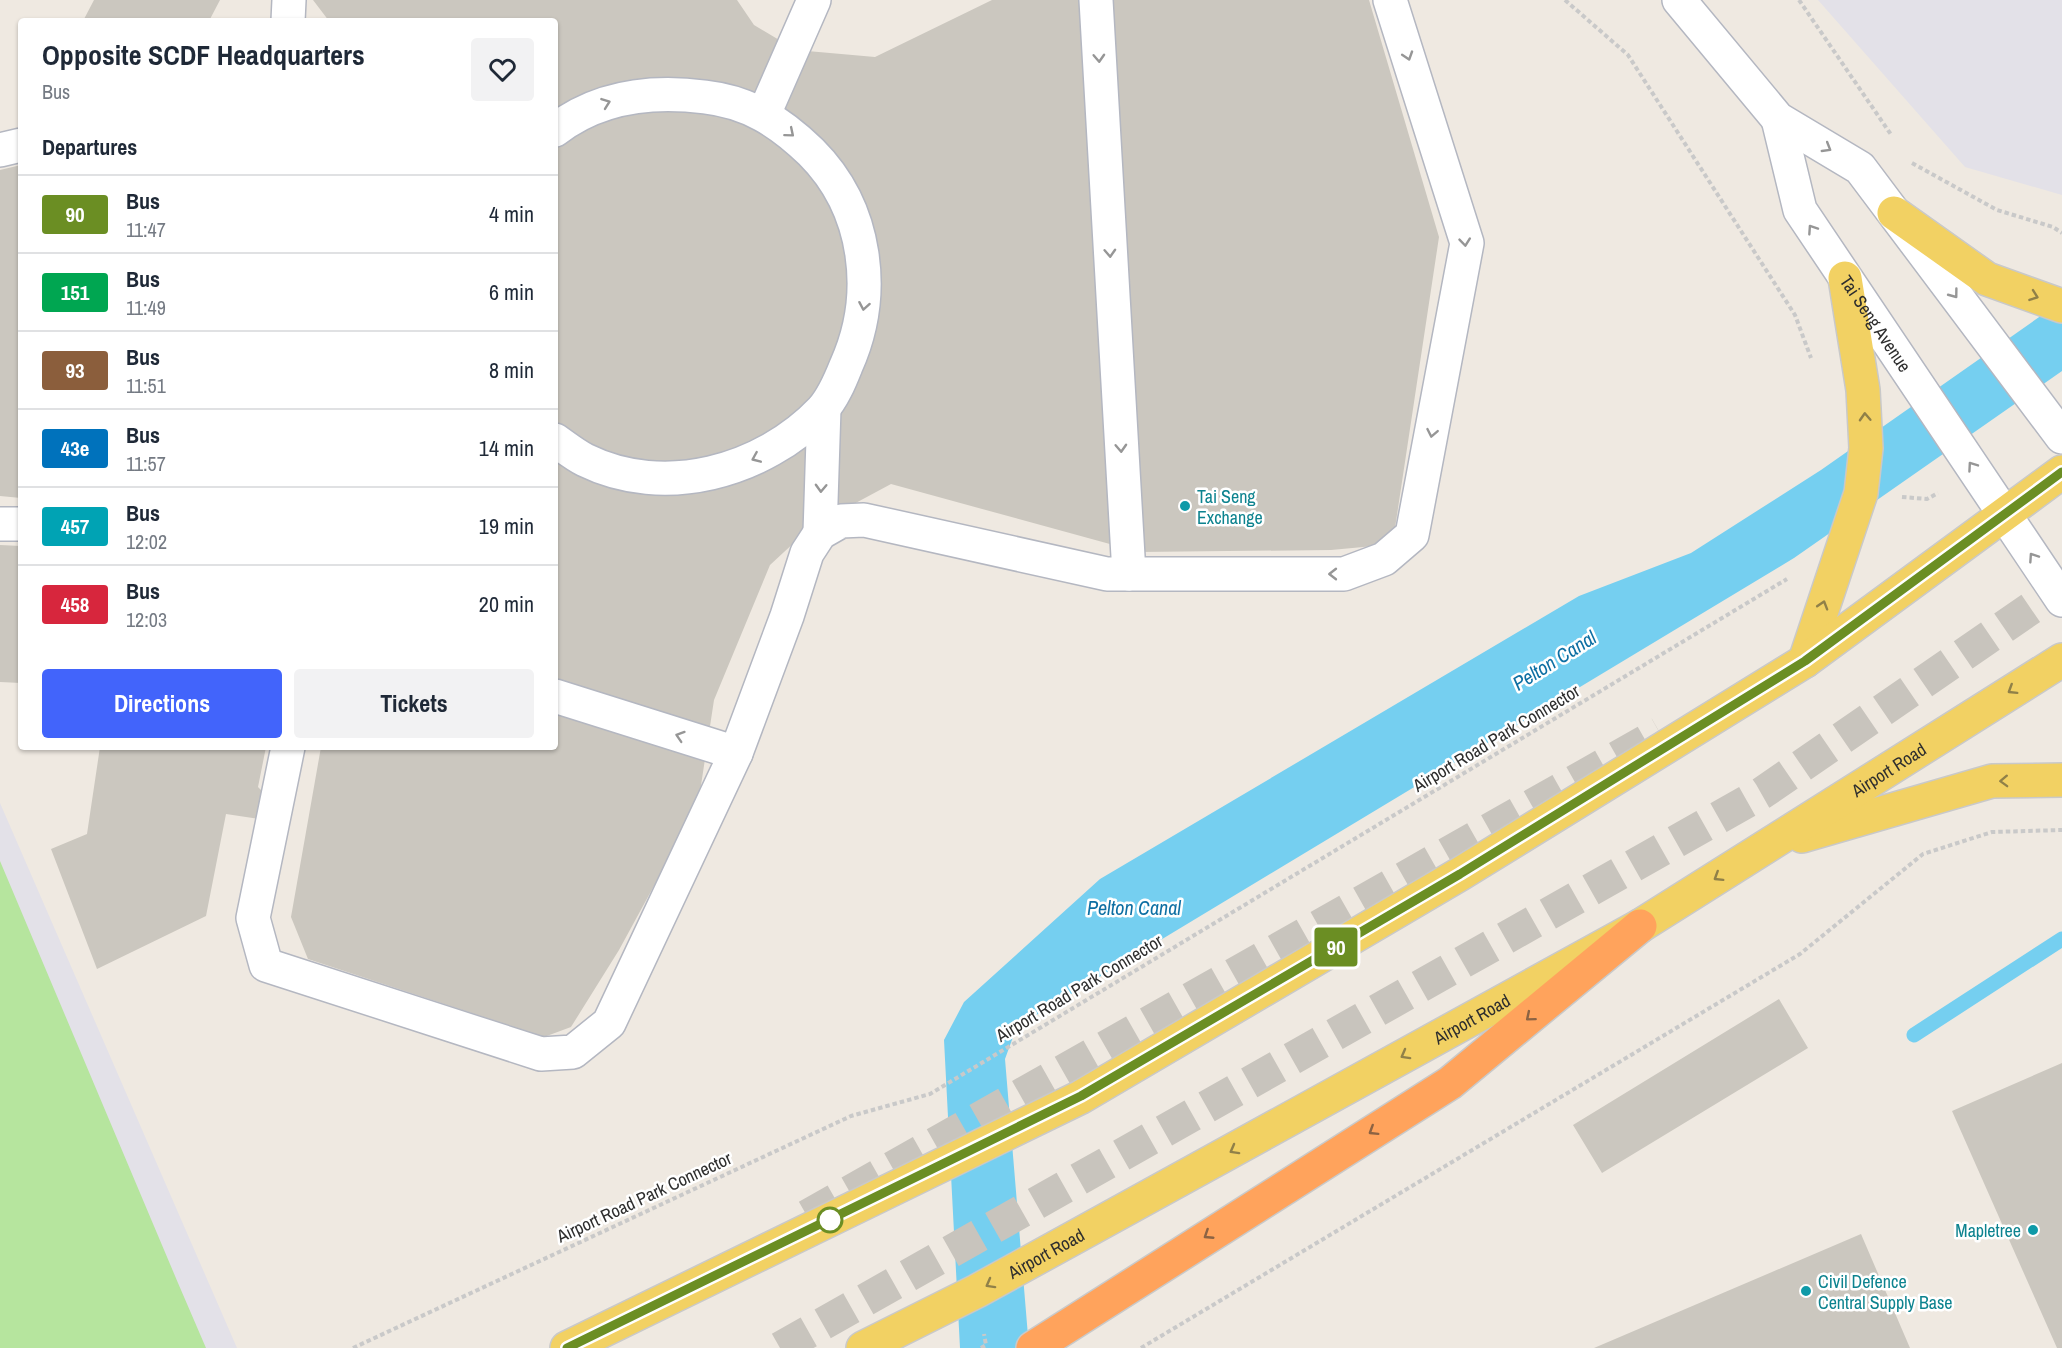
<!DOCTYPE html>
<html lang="en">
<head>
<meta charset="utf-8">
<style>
  :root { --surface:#fff; --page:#f2f2f3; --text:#1f2937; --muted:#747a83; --line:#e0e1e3; --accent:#4264fb }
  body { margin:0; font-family:"Archivo Narrow",sans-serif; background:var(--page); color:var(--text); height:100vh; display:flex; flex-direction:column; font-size:22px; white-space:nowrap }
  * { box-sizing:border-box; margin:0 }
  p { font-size:20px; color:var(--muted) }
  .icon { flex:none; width:33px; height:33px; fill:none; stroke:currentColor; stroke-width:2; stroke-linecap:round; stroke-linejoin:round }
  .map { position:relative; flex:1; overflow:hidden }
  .panel { position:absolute; left:18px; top:18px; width:540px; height:732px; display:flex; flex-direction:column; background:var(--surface); border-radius:6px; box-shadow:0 2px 4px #0004 }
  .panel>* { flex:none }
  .badge { padding:0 12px; border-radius:4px; font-size:21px; line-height:39px }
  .map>.badge { position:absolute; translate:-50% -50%; box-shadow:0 0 0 3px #fff }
  h2 { padding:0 24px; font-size:22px; line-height:54px }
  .round { display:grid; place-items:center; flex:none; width:63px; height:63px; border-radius:6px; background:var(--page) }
  .head { display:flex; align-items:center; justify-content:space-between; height:102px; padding:0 24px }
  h1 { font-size:28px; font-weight:700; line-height:45px }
  .cta { display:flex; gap:12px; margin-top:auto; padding:12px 24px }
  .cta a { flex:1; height:69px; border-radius:6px; background:var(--accent); color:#fff; font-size:24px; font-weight:700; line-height:69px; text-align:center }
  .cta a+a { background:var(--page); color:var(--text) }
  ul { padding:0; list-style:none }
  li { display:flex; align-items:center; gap:18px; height:78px; padding:0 24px; border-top:2px solid var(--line) }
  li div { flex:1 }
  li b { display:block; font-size:22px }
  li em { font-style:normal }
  li .badge { min-width:66px; font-weight:700; text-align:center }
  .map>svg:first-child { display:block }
  .industrial { fill:#e3e1e8 }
  .green { fill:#b6e59e }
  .water { fill:#75cff0 }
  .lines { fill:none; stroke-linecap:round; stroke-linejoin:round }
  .stream { stroke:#75cff0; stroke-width:15 }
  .building { fill:#cbc7bf }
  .highway-tunnel { stroke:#c8c4bd; stroke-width:33; stroke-dasharray:33 16; stroke-linecap:butt }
  .minor-casing { stroke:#b4b7c1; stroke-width:36 }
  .major-casing { stroke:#c9c9c9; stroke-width:36 }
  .highway-casing { stroke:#c9c9c9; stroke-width:36 }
  .path { stroke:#c9c9c9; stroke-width:4; stroke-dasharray:4.5 3; stroke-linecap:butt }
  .minor { stroke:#fff; stroke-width:33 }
  .major { stroke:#f2d163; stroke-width:33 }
  .highway { stroke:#ffa35c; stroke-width:33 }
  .oneway { stroke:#969696 }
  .oneway2 { stroke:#908048 }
  .oneway3 { stroke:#8c6343 }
  .line-casing { stroke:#fff; stroke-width:14 }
  .line { stroke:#6b8e23; stroke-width:9 }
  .culture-dot { fill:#0f9aa8; stroke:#fff; stroke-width:2 }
  .stop-dot { fill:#fff; stroke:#6b8e23; stroke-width:3 }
  .labels { text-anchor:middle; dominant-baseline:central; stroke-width:5; stroke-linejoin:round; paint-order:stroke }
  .street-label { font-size:18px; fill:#2e2e2e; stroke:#fff }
  .culture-label { font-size:18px; fill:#0d838f; stroke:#fff; text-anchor:start }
  .water-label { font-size:20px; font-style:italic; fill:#0d6fa3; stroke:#fff }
</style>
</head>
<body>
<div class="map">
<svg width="2062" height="1348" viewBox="0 0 2062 1348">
  <rect width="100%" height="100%" fill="#efe9e1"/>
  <path class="industrial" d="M1818 0H2062V195L1965 167Z
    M0 803 237 1348H0Z"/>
  <path class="green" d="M0 861 178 1283 206 1348H0Z"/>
  <path class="water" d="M2062 301V371L1794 558 1033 1017 1013 1037 1005 1059 1029 1348H960L944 1040 964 1002 1100 879 1579 596 1691 553 1821 470Z"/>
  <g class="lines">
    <path class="stream" d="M1914 1035 2062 939"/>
  </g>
  <path class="building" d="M94 0H220L209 21H83Z
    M313 0H737L754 25 796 50 875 57 992 0H1369L1439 237 1395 528 1374 546 1331 550 1139 552 891 484 811 527 770 565 714 700 698 805 619 950 571 1027 544 1037 308 959 291 917 321 747H555V21H329Z
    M21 165V498L0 496V170Z
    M0 545 21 546V683L0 682Z
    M100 747H266L258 787 265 794 260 819 226 814 206 916 97 969 51 849 87 834Z
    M1779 999 1808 1048 1602 1173 1573 1125Z
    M2062 1063V1348H2057L1952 1111Z
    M1861 1234 1910 1348H1594Z"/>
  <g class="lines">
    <path class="highway-tunnel" d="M807 1216 1660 733
      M780 1348 1762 793 2062 587"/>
    <g class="minor-casing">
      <g id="minor">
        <path d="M1096 0 1129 574"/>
        <path d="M1679 0 1778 119 1860 168 2062 437"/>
        <path d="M288 21 289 0"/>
        <path d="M764 114 814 0"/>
        <path id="s1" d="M1778 119 1800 210 2062 600"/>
        <path d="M555 130C599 96 651 90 705 97 749 102 780 122 811 152 868 209 878 295 846 366 840 381 833 398 822 410 763 472 664 499 585 460 575 455 565 447 555 440"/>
        <path d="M0 150 21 145"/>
        <path d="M0 524H21"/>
        <path d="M820 533 824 408"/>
        <path d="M555 696 736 753"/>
        <path d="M288 747 253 918 266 965 541 1054 573 1052 609 1023 736 753 787 616 807 553 820 533 841 521 864 520 1107 574H1344L1384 559 1412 535 1467 243 1390 0"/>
      </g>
    </g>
    <g class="major-casing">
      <g id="major">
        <path d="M1894 213 1987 279 2062 306"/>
        <path d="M1805 661 1861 493 1866 448 1863 390 1845 278"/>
        <path d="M1802 836 1992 781 2062 780"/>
        <path d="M567 1348 1081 1097 1460 874 1805 661 2062 472"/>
        <path id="s2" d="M863 1348 977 1291 1640 926 2062 660"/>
      </g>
    </g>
    <g class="highway-casing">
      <path id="highway" d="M1033 1348 1450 1083 1640 926"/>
    </g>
    <path class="path" d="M1565 0 1628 55 1795 315 1811 358
      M1799 0 1892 136
      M1912 163 1997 210 2053 227 2062 233
      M1902 497 1927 499 1938 493
      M353 1348 851 1116 930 1094 1787 579
      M981 1348 986 1345 984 1334
      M1141 1348 1800 954 1923 854 1992 832 2062 830"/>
    <use href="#minor" class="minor"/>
    <use href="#major" class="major"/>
    <use href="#highway" class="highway"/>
  </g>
  <defs><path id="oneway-chevron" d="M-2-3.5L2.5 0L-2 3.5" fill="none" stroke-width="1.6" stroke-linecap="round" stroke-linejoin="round" transform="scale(1.5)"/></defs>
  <g class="oneway">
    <use href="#oneway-chevron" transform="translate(1408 56) rotate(72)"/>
    <use href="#oneway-chevron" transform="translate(1099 58) rotate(87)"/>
    <use href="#oneway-chevron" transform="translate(606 103) rotate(-20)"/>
    <use href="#oneway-chevron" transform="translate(790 133) rotate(40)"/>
    <use href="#oneway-chevron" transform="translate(1827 148) rotate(31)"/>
    <use href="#oneway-chevron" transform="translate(1812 229) rotate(-124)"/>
    <use href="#oneway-chevron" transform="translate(1465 242) rotate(84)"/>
    <use href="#oneway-chevron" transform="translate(1110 253) rotate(87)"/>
    <use href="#oneway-chevron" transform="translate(1954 294) rotate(53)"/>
    <use href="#oneway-chevron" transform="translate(864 306) rotate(100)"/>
    <use href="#oneway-chevron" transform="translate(1432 433) rotate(101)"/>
    <use href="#oneway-chevron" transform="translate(1121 448) rotate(87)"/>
    <use href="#oneway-chevron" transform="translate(756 458) rotate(157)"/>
    <use href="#oneway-chevron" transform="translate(1972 466) rotate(-125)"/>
    <use href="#oneway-chevron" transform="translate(821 488) rotate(92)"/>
    <use href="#oneway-chevron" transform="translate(2033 557) rotate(-124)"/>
    <use href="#oneway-chevron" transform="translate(1333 574) rotate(180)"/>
    <use href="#oneway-chevron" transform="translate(680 736) rotate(-162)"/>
  </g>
  <g class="oneway2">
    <use href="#oneway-chevron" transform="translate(2034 296) rotate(20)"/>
    <use href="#oneway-chevron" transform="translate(1865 417) rotate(-93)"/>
    <use href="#oneway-chevron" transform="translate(1823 605) rotate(-73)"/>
    <use href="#oneway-chevron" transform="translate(2012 690) rotate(148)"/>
    <use href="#oneway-chevron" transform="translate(2004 781) rotate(178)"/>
    <use href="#oneway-chevron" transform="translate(1718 877) rotate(148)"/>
    <use href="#oneway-chevron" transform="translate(1405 1055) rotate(151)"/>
    <use href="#oneway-chevron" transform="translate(1234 1150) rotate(151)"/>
    <use href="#oneway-chevron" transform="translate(990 1284) rotate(151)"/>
  </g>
  <g class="oneway3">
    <use href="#oneway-chevron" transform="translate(1530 1017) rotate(140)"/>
    <use href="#oneway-chevron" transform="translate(1373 1131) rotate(148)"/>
    <use href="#oneway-chevron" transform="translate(1208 1235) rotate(147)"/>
  </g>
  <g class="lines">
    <g class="line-casing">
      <path id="line" d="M567 1348 1081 1096 1460 874 1805 661 2062 472"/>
    </g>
    <use href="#line" class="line"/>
  </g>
  <g class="culture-dot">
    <circle cx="1185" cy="506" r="6"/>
    <circle cx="2033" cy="1230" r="6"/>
    <circle cx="1806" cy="1291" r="6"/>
  </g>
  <circle class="stop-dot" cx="830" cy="1220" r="12"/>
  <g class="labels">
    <g class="street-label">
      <text stroke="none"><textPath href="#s1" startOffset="230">Tai Seng Avenue</textPath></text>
      <text transform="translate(1496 738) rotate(-31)">Airport Road Park Connector</text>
      <text stroke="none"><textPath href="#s2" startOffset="1178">Airport Road</textPath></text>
      <text transform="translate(1079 988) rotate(-31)">Airport Road Park Connector</text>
      <text stroke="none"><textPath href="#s2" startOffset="692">Airport Road</textPath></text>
      <text transform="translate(644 1197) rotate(-25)">Airport Road Park Connector</text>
      <text stroke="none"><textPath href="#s2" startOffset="206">Airport Road</textPath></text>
    </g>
    <g class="culture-label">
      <text x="1197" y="496">Tai Seng<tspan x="1197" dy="21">Exchange</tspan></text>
      <text x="2021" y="1230" text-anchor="end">Mapletree</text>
      <text x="1818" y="1281">Civil Defence<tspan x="1818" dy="21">Central Supply Base</tspan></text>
    </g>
    <g class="water-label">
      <text transform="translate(1554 660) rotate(-32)">Pelton Canal</text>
      <text x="1134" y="907">Pelton Canal</text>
    </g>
  </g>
</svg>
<b class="badge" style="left:1336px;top:947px;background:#6b8e23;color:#fff">90</b>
<section class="panel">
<div class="head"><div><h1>Opposite SCDF Headquarters</h1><p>Bus</p></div><a class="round"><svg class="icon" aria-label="heart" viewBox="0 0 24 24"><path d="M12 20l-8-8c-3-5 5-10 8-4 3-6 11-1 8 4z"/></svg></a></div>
<h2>Departures</h2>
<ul>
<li><span class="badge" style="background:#6b8e23;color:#fff">90</span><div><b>Bus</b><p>11:47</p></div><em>4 min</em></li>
<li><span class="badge" style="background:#00a651;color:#fff">151</span><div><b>Bus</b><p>11:49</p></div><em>6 min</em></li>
<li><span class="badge" style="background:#8b5e3c;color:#fff">93</span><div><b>Bus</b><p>11:51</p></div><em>8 min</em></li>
<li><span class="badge" style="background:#0072bc;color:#fff">43e</span><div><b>Bus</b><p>11:57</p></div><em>14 min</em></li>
<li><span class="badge" style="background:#00a3b4;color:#fff">457</span><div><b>Bus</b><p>12:02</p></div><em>19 min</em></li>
<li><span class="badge" style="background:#d7263d;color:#fff">458</span><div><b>Bus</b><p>12:03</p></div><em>20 min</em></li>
</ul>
<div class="cta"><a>Directions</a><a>Tickets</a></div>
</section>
</div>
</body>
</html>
